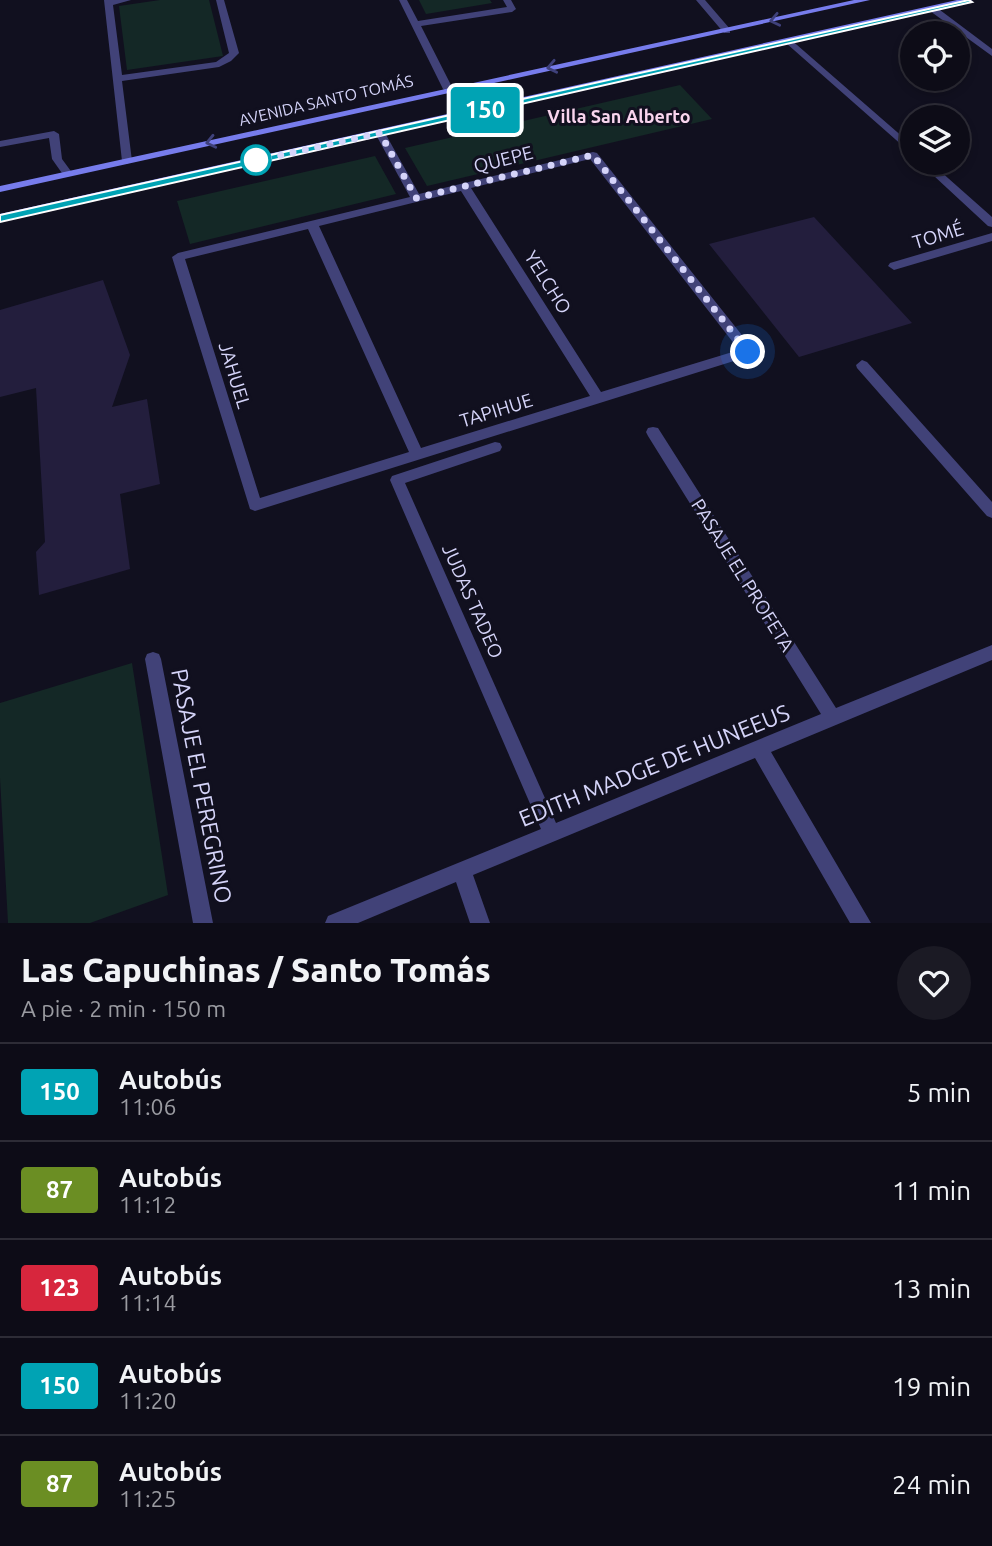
<!DOCTYPE html>
<html lang="es">
<head>
<meta charset="utf-8">
<style>
  :root { --surface:#0d0c17; --page:#1b1a24; --text:#f1f3f6; --muted:#9a9ba1; --line:#2d2c36 }
  body { margin:0; font-family:Ubuntu,sans-serif; background:var(--page); color:var(--text); height:100vh; display:flex; flex-direction:column; font-size:26px; white-space:nowrap }
  * { box-sizing:border-box; margin:0 }
  p { font-size:23px; color:var(--muted) }
  .icon { flex:none; width:38px; height:38px; fill:none; stroke:currentColor; stroke-width:2; stroke-linecap:round; stroke-linejoin:round }
  .map { position:relative; height:923px; overflow:hidden }
  .details { display:flex; flex-direction:column; background:var(--surface); flex:1 }
  .details>* { flex:none }
  .badge { padding:0 14px; border-radius:5px; font-size:24px; line-height:46px }
  .fabs { position:absolute; left:900px; top:21px; display:grid; gap:14px }
  .fabs a { display:grid; place-items:center; width:70px; height:70px; border-radius:50%; background:var(--surface); box-shadow:0 4px 10px #0003,0 0 0 2px var(--line); font-size:35px }
  .you { position:absolute; width:35px; height:35px; margin:-18px; border:5px solid #fff; border-radius:50%; background:#1a73e8; box-shadow:0 0 0 10px #1a73e833 }
  .map>.badge { position:absolute; translate:-50% -50%; box-shadow:0 0 0 4px #fff }
  .round { display:grid; place-items:center; flex:none; width:74px; height:74px; border-radius:37px; background:var(--page) }
  .head { display:flex; align-items:center; justify-content:space-between; height:119px; padding:0 21px }
  h1 { font-size:33px; font-weight:800; line-height:52px }
  ul { padding:0; list-style:none }
  li { display:flex; align-items:center; gap:21px; height:98px; padding:0 21px; border-top:2px solid var(--line) }
  li div { flex:1 }
  li b { display:block; font-size:26px }
  li em { font-style:normal }
  li .badge { min-width:77px; font-weight:700; text-align:center }
  .map>svg:first-child { display:block }
  .green { fill:#142826 }
  .building { fill:#231e3d }
  .lines { fill:none; stroke-linecap:round; stroke-linejoin:round }
  .lane { fill:#414278; fill-rule:evenodd }
  .street { fill:#414278; fill-rule:evenodd }
  .secondary { fill:#777cec; fill-rule:evenodd }
  .oneway { stroke:#3f417b }
  .line { fill:#00a3b4; stroke:#fff; stroke-width:2 }
  .walk { stroke:#d5d4f9; stroke-width:7; stroke-dasharray:0 12.6 }
  .stop-dot { fill:#fff; stroke:#00a3b4; stroke-width:3.5 }
  .labels { text-anchor:middle; dominant-baseline:central; stroke-width:6; stroke-linejoin:round; paint-order:stroke }
  .far-street-label { font-size:16px; fill:#d5d4f9; stroke:#11101f }
  .far-neighbourhood-label { font-size:18px; font-weight:bold; fill:#f9d5ee; stroke:#11101f }
  .street-label { font-size:19px; fill:#d5d4f9; stroke:#11101f }
  .near-street-label { font-size:23px; fill:#d5d4f9; stroke:#11101f }
</style>
</head>
<body>
<div class="map">
<svg width="992" height="923" viewBox="0 0 992 923">
  <rect width="100%" height="100%" fill="#11101f"/>
  <path class="green" d="M160 0H209L223 56 127 70 119 6Z
    M419 0H490L492 3 426 14Z
    M680 85 712 119 427 186 405 148Z
    M375 156 396 194 190 244 177 201Z
    M132 663 168 895 90 923H8L0 778V703Z"/>
  <path class="building" d="M814 217 912 323 799 357 709 244Z
    M103 280 130 355 112 407 147 399 160 484 120 494 130 569 39 595 36 552 45 542 36 388 0 397V310Z"/>
  <g class="lines">
    <path class="lane" d="M789 38 912 145V154L786 43 784 41Z
      M54 131 59 134 62 159 73 174 72 176H64L52 159 49 138 0 147V141Z
      M920 163H931L992 217V227L988 226Z"/>
    <path class="street" d="M104 0H131L113 5 122 75 216 62 229 53 216 0H224L239 53 231 61 219 67 122 81 132 161 127 164 122 161Z
      M399 0H407L418 21 507 7 503 0H511L516 9 512 12 421 26 453 89 448 92 443 89Z
      M696 0H705L730 29V33H724Z
      M930 7H936L992 49V56L930 11Z
      M380 130 385 133 419 194 593 152 597 153 753 349 754 352 753 355 255 511 250 509 172 257 178 253 410 197 375 133ZM590 159 739 350 601 392 471 188ZM461 191 590 396 421 448 319 226ZM308 229 409 452 260 498 185 259Z
      M992 233V241L894 270 888 266 890 263Z
      M862 360 867 362 992 502V518L987 516 857 368 856 365Z
      M653 427 658 428 836 708 992 645V660L771 752 871 923H850L755 758 473 875 490 923H470L456 882 358 923H325L328 916 541 829 390 480 392 476 495 442 500 443 502 447 500 451 405 483 556 823 821 714 648 436 646 432 648 428Z
      M153 652 159 654 161 659 213 923H193L145 659 147 654Z"/>
    <path class="secondary" d="M854 0H870L0 192V186Z
      M957 0H973L0 222V214Z"/>
  </g>
  <defs><path id="oneway-chevron" d="M-2-3.5L2.5 0L-2 3.5" fill="none" stroke-width="1.6" stroke-linecap="round" stroke-linejoin="round" transform="scale(1.75)"/></defs>
  <g class="oneway">
    <use href="#oneway-chevron" transform="translate(775 20) rotate(168)"/>
    <use href="#oneway-chevron" transform="translate(552 67) rotate(168)"/>
    <use href="#oneway-chevron" transform="translate(211 142) rotate(167)"/>
  </g>
  <path class="line" d="M969 0 972 2 0 222V215Z"/>
  <g class="lines">
    <path class="walk" d="M256 160 250 162 380 133 416 198 593 155 748 352"/>
  </g>
  <circle class="stop-dot" cx="256" cy="160" r="14"/>
  <g class="labels">
    <g class="far-street-label">
      <text transform="translate(326 100) rotate(-13)">AVENIDA SANTO TOMÁS</text>
    </g>
    <g class="far-neighbourhood-label">
      <text x="619" y="116">Villa San Alberto</text>
    </g>
    <g class="street-label">
      <text transform="translate(503 159) rotate(-14)">QUEPE</text>
      <text transform="translate(938 235) rotate(-17)">TOMÉ</text>
      <text transform="translate(548 282) rotate(58)">YELCHO</text>
      <text transform="translate(235 375) rotate(73)">JAHUEL</text>
      <text transform="translate(496 410) rotate(-17)">TAPIHUE</text>
      <text transform="translate(743 575) rotate(58)">PASAJE EL PROFETA</text>
      <text transform="translate(473 601) rotate(66)">JUDAS TADEO</text>
    </g>
    <g class="near-street-label">
      <text transform="translate(654 765) rotate(-22)">EDITH MADGE DE HUNEEUS</text>
      <text transform="translate(202 786) rotate(79)">PASAJE EL PEREGRINO</text>
    </g>
  </g>
</svg>
<div class="fabs">
<a><svg class="icon" aria-label="locate" viewBox="0 0 24 24"><circle cx="12" cy="12" r="6"/><path d="M12 2v4M12 18v4M2 12h4M18 12h4"/></svg></a>
<a><svg class="icon" aria-label="layers" viewBox="0 0 24 24"><path d="M12 4l9 5-9 5-9-5zM3 14l9 5 9-5"/></svg></a>
</div>
<div class="you" style="left:748px;top:352px"></div>
<b class="badge" style="left:485px;top:110px;background:#00a3b4;color:#fff">150</b>
</div>
<section class="details">
<div class="head"><div><h1>Las Capuchinas / Santo Tomás</h1><p>A pie · 2 min · 150 m</p></div><a class="round"><svg class="icon" aria-label="heart" viewBox="0 0 24 24"><path d="M12 20l-8-8c-3-5 5-10 8-4 3-6 11-1 8 4z"/></svg></a></div>
<ul>
<li><span class="badge" style="background:#00a3b4;color:#fff">150</span><div><b>Autobús</b><p>11:06</p></div><em>5 min</em></li>
<li><span class="badge" style="background:#6b8e23;color:#fff">87</span><div><b>Autobús</b><p>11:12</p></div><em>11 min</em></li>
<li><span class="badge" style="background:#d7263d;color:#fff">123</span><div><b>Autobús</b><p>11:14</p></div><em>13 min</em></li>
<li><span class="badge" style="background:#00a3b4;color:#fff">150</span><div><b>Autobús</b><p>11:20</p></div><em>19 min</em></li>
<li><span class="badge" style="background:#6b8e23;color:#fff">87</span><div><b>Autobús</b><p>11:25</p></div><em>24 min</em></li>
</ul>
</section>
</body>
</html>
